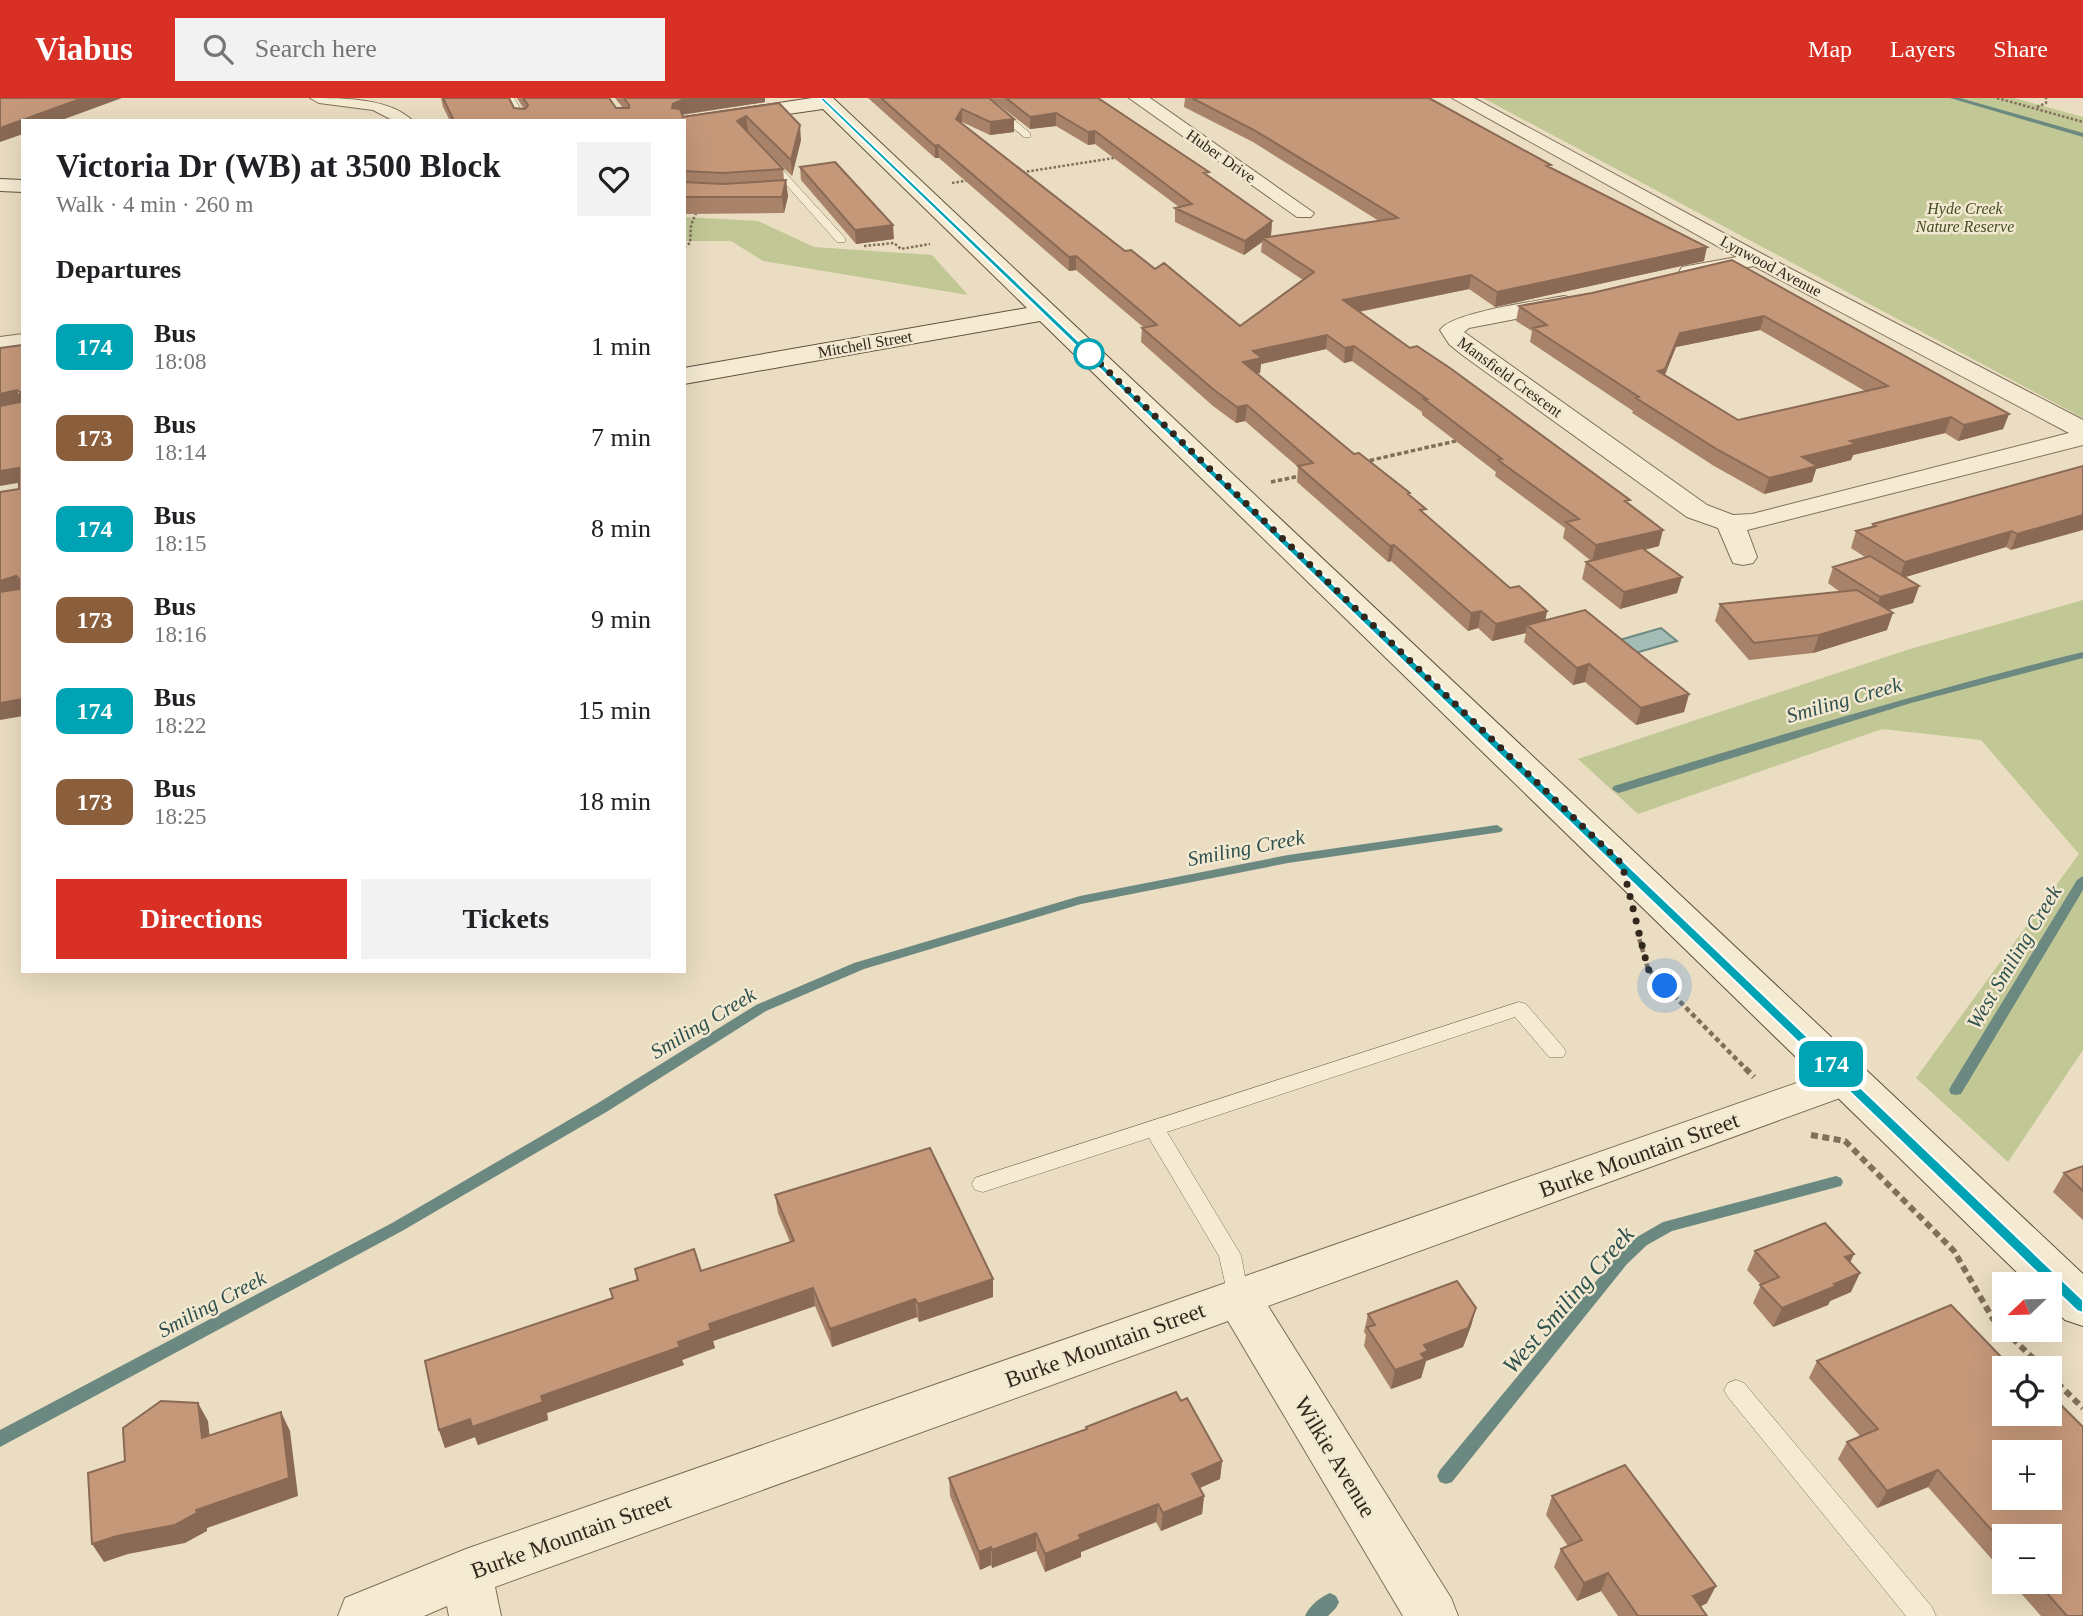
<!DOCTYPE html>
<html lang="en">
<head>
<meta charset="utf-8">
<style>
  :root { --surface:#fff; --page:#f2f2f2; --text:#202124; --muted:#757577; --accent:#d93025 }
  body { margin:0; font-family:"Times New Roman",serif; background:var(--page); color:var(--text); height:100vh; display:flex; flex-direction:column; font-size:26px; white-space:nowrap }
  * { box-sizing:border-box; margin:0 }
  p { font-size:23px; color:var(--muted) }
  .icon { flex:none; width:38px; height:38px; fill:none; stroke:currentColor; stroke-width:2; stroke-linecap:round; stroke-linejoin:round }
  .map { position:relative; flex:1; overflow:hidden }
  .side { position:absolute; left:21px; top:21px; width:665px; height:854px; display:flex; flex-direction:column; background:var(--surface); border-radius:0px; box-shadow:0 7px 28px #0002 }
  .side>* { flex:none }
  .badge { padding:0 14px; border-radius:10px; font-size:24px; line-height:46px }
  .needle { width:46px; rotate:247deg }
  .tools { position:absolute; left:1992px; top:1174px; display:grid; gap:14px }
  .tools a { display:grid; place-items:center; width:70px; height:70px; border-radius:0px; background:var(--surface); box-shadow:0 7px 28px #0002; font-size:35px }
  .you { position:absolute; width:35px; height:35px; margin:-18px; border:5px solid #fff; border-radius:50%; background:#1a73e8; box-shadow:0 0 0 10px #1a73e833 }
  .map>.badge { position:absolute; translate:-50% -50%; box-shadow:0 0 0 4px #fff }
  h2 { padding:0 35px; font-size:26px; line-height:63px }
  .round { display:grid; place-items:center; flex:none; width:74px; height:74px; border-radius:0px; background:var(--page) }
  .head { display:flex; align-items:center; justify-content:space-between; height:119px; padding:0 35px }
  h1 { font-size:33px; font-weight:700; line-height:52px }
  .cta { display:flex; gap:14px; margin-top:auto; padding:14px 35px }
  .cta a { flex:1; height:80px; border-radius:0px; background:var(--accent); color:#fff; font-size:28px; font-weight:700; line-height:80px; text-align:center }
  .cta a+a { background:var(--page); color:var(--text) }
  ul { padding:0; list-style:none }
  li { display:flex; align-items:center; gap:21px; height:91px; padding:0 35px }
  li div { flex:1 }
  li b { display:block; font-size:26px }
  li em { font-style:normal }
  li .badge { min-width:77px; font-weight:700; text-align:center }
  header { display:flex; align-items:center; gap:42px; box-sizing:border-box; height:98px; padding:0 35px; background:var(--accent); color:#fff }
  header strong { font-size:33px }
  nav { display:flex; gap:38px; margin-inline-start:auto; font-size:24px }
  .search { width:490px; height:63px; background:var(--page); display:flex; align-items:center; gap:18px; box-sizing:border-box; padding:0 24px; border-radius:0px; color:var(--muted); font-size:26px }
  .map>svg:first-child { display:block }
  .green { fill:#c2c796 }
  .water { fill:#a3bcb5; stroke:#6b8981; stroke-width:2 }
  .lines { fill:none; stroke-linecap:round; stroke-linejoin:round }
  .stream { fill:#6b8981; fill-rule:evenodd }
  .lane-casing { stroke:#826f5a; stroke-width:1 }
  .street-casing { stroke:#826f5a; stroke-width:2 }
  .secondary-casing { stroke:#63503d; stroke-width:2 }
  .path-far3 { stroke:#826f5a; stroke-width:2.5; stroke-dasharray:2.5 2; stroke-linecap:butt }
  .path-far2 { stroke:#826f5a; stroke-width:3.5; stroke-dasharray:4.5 2.5; stroke-linecap:butt }
  .path-far1 { stroke:#826f5a; stroke-width:4.5; stroke-dasharray:5 3.5; stroke-linecap:butt }
  .path { stroke:#826f5a; stroke-width:6; stroke-dasharray:7 4.5; stroke-linecap:butt }
  .lane { fill:#f5ebd3; fill-rule:evenodd }
  .street { fill:#f5ebd3; fill-rule:evenodd }
  .secondary { fill:#f5ebd3; fill-rule:evenodd }
  .wall { fill:#a98369; fill-rule:evenodd }
  .shaded-wall { fill:#8a6a55 }
  .building { fill:#c5987a; stroke:#8a6a55; stroke-width:2; fill-rule:evenodd }
  .line { fill:#00a3b4; stroke:#fff; stroke-width:2 }
  .walk { stroke:#33271d; stroke-width:7; stroke-dasharray:0 12.6 }
  .stop-dot { fill:#fff; stroke:#00a3b4; stroke-width:3.5 }
  .labels { text-anchor:middle; dominant-baseline:central; stroke-width:5; stroke-linejoin:round; paint-order:stroke }
  .far-street-label { font-size:16px; fill:#33271d; stroke:#f2e8d0 }
  .far-park-label { font-size:16px; font-style:italic; fill:#444d26; stroke:#f2e8d0 }
  .water-label { font-size:21px; font-style:italic; fill:#2e514e; stroke:#f2e8d0 }
  .near-street-label { font-size:23px; fill:#33271d; stroke:#f2e8d0 }
  .near-water-label { font-size:24px; font-style:italic; fill:#2e514e; stroke:#f2e8d0 }
</style>
</head>
<body>
<header>
<strong>Viabus</strong>
<div class="search"><svg class="icon" aria-label="search" viewBox="0 0 24 24"><circle cx="10" cy="10" r="6"/><path d="M15 15l6 6"/></svg>Search here</div>
<nav><a>Map</a><a>Layers</a><a>Share</a></nav>
</header>
<div class="map">
<svg width="2083" height="1518" viewBox="0 0 2083 1518">
  <rect width="100%" height="100%" fill="#eaddc1"/>
  <path class="green" d="M1483 0H2014L2083 19V320Z
    M684 119 758 123 814 149 932 157 968 197 763 163 731 143H684Z
    M2083 502V952L2008 1064 1916 980 2079 756 1981 642 1882 631 1638 716 1578 661 1910 551Z"/>
  <path class="water" d="M1661 530 1677 543 1632 556 1616 543Z"/>
  <g class="lines">
    <path class="stream" d="M1950 0H1960L2083 35V39Z
      M2083 554V560L1911 605 1622 694 1618 695 1612 691 1614 688C1769 640 1925 593 2083 554Z
      M1497 727 1503 731 1501 734 1288 765 1081 806 864 871 766 913 608 1013 402 1133 0 1349V1332L392 1125 598 1005 756 907 854 865 1080 798 1288 757Z
      M2083 778V792L1961 996 1956 997 1951 996 1949 992 1951 988 2077 782Z
      M1836 1078 1841 1080 1843 1084 1841 1088 1672 1133 1647 1147 1627 1166 1452 1384 1446 1386 1440 1384 1437 1378 1440 1372 1617 1158 1637 1139 1663 1124Z
      M1330 1495 1336 1498 1339 1504 1336 1510 1328 1518H1305C1309 1508 1320 1499 1330 1495Z"/>
    <g class="lane-casing">
      <path id="lane" d="M506 0H514L528 23H519Z
        M978 0H987L1030 35V39H1024Z
        M765 59H771L845 140V144H837L765 63Z
        M1519 904 1526 906 1563 949 1566 954 1563 959H1549L1515 919 1167 1034 1241 1157 1249 1200 1246 1207 1238 1209 1230 1207 1219 1158 1149 1040 983 1094 975 1092 972 1086 975 1080Z
        M1736 1282 1744 1285 1932 1509 1936 1518H1906L1728 1299 1724 1292 1728 1285Z"/>
    </g>
    <g class="street-casing">
      <path id="street" d="M310 0C344 0 390 0 413 23H394L373 12 319 5Z
        M1129 0H1150L1314 115 1311 119H1297Z
        M1452 0H1474L1764 157 2083 322V347L1747 432 1757 459 1753 465 1743 467 1733 465 1718 430 1687 419 1461 256 1449 246 1440 232C1452 214 1539 203 1564 198L1572 200 1575 205 1572 210 1469 230 1464 234 1707 407 1733 417 1752 416 2069 335 1754 168 1690 180 1682 179 1679 174 1682 169 1737 159Z
        M23 236V250L0 253V239Z
        M1848 967 1862 972 1868 982 1862 992 1268 1208 1451 1500 1458 1518H1403L1228 1223 495 1489 501 1518H449L447 1508 424 1518H338L345 1500 466 1451Z"/>
    </g>
    <g class="secondary-casing">
      <path id="secondary" d="M812 0H833L2083 1176V1228L2065 1222 2049 1206V1186H2029L1040 223 684 286V270L1027 210 823 11 684 31V23H676L684 19Z
        M0 81 23 82V94L0 93Z"/>
    </g>
    <path class="path-far3" d="M1997 0 2083 24
      M2037 9 2046 5V0
      M1018 75 1120 59
      M952 85 971 82
      M864 148 894 145 901 151 930 146
      M684 149 690 145 691 127 697 113"/>
    <path class="path-far2" d="M1363 364 1460 342
      M1271 384 1300 378"/>
    <path class="path-far1" d="M1637 833 1648 871 1747 972"/>
    <path class="path" d="M1745 970 1754 979
      M1811 1037 1845 1043 1954 1153 1993 1221 2004 1231
      M2004 1232 2043 1270
      M2045 1270 2059 1264
      M2049 1277 2083 1310"/>
    <use href="#lane" class="lane"/>
    <use href="#street" class="street"/>
    <use href="#secondary" class="secondary"/>
  </g>
  <path class="wall" d="M441 0 524 11 517 0H609L616 10H623L615 0H765V4L682 17 683 19 779 5 801 42 792 78 747 34 783 71 784 82 788 98 784 115 684 116V23H450L443 9Z
    M868 0H989L1014 34 990 37 962 24 961 25 1125 153 1155 171 1240 228 1303 182 1261 154 1262 144 1244 157 1175 124V110L1179 109 1095 46 1088 47 1056 28 1030 31 990 0H1098L1272 123 1271 137 1268 139 1379 123 1253 44 1184 9 1185 0H1429L1550 69 1704 163 1495 209 1469 191 1359 214 1629 406 1659 448 1645 452 1682 479 1677 495 1620 511 1582 481 1586 464 1591 463 1563 440 1565 430 1495 378 1496 374 1422 317V314L1352 263 1344 265 1326 251 1261 266 1260 275H1257L1354 356 1409 397 1425 416 1510 490 1547 513 1545 522 1689 596 1684 614 1636 627 1585 584 1573 587 1524 544 1526 535 1492 543 1478 530 1468 533 1391 463 1388 464 1297 384 1298 369 1245 323 1236 325 1213 308 1141 244 1142 230 1143 229 1076 172 1069 173 939 60H935Z
    M800 69 894 141 856 146 801 82Z
    M1732 162 2009 316 2003 331 1958 343 1945 335 1853 357 1851 362 1816 371 1812 384 1764 396 1714 368 1632 315 1633 313 1530 244 1532 233 1516 223 1519 208 1592 195ZM1760 232 1865 293 1738 322 1665 277 1676 249Z
    M2083 368 2011 452 2006 449 1905 479 1919 488 1913 505 1888 512 1887 532 1813 555 1749 562 1715 523 1720 506 1840 494 1828 485 1833 469 1865 459 1851 450 1856 433 1871 429 1873 426Z
    M2083 1068V1122L2053 1094 2064 1075Z
    M775 1097 993 1181V1199L919 1224 917 1219 832 1249 815 1208 713 1243 715 1250 682 1262 684 1267 547 1315 548 1322 478 1347 475 1339 445 1350 439 1332 637 1183 635 1171 701 1173 790 1144 778 1115Z
    M1755 1153 1854 1156 1850 1164 1851 1194 1830 1203 1828 1207 1773 1229 1753 1205 1761 1187 1747 1172Z
    M1951 1207 2083 1518H2041L2011 1484H2049L2004 1438V1475L1928 1389 1877 1410 1838 1361 1847 1344 1860 1338 1809 1280 1817 1263Z
    M1476 1210 1471 1228 1463 1249 1426 1263 1421 1280 1391 1291 1364 1248 1366 1237 1364 1234 1368 1216Z
    M1181 1303 1222 1363 1220 1381 1200 1390 1204 1398 1202 1416 1161 1433 1156 1424 1081 1454V1459L1045 1474 1036 1453 992 1470 991 1467 980 1472 950 1398 949 1380 1086 1331V1329Z
    M1552 1398 1707 1505 1700 1509 1707 1518H1618L1601 1493 1577 1503 1554 1469 1561 1451 1568 1448 1546 1417Z"/>
  <path class="shaded-wall" d="M83 0H122L59 23H23V36L0 44V30Z
    M694 0H765V4L684 16 675 21 672 10 673 6 682 2Z
    M962 11V24L956 33V21Z
    M1056 15V28L1030 31V19Z
    M746 18 748 33 738 38 737 23Z
    M1014 21V34L990 37V24Z
    M800 27 801 42 792 78 791 62Z
    M1095 33V46L1088 47V34Z
    M938 47 939 60H935V48Z
    M786 82 788 98 784 115 782 99Z
    M1272 123 1271 137 1265 142 1262 140V144L1244 157 1245 143Z
    M893 127 894 141 856 146 855 132Z
    M1707 149 1704 163 1495 209 1497 194Z
    M1076 158V172L1069 173V159Z
    M1471 177 1469 191 1341 217 1343 202Z
    M1764 218 1760 232 1676 249 1661 286 1658 273 1680 235Z
    M1327 237 1326 251 1261 266 1260 275 1242 279 1243 264 1253 253Z
    M1354 248 1352 263 1344 265 1345 250Z
    M17 292 23 305 0 311V296Z
    M1247 307 1245 323 1236 325 1237 309Z
    M2009 316 2003 331 1958 343 1964 327Z
    M1951 319 1945 335 1853 357 1851 362 1816 371 1812 384 1764 396 1769 380 1802 359 1850 343Z
    M19 370 23 384 0 388V373Z
    M2083 417V432L2011 452 2017 436Z
    M1663 432 1659 448 1592 464 1596 447Z
    M2012 433 2006 449 1899 481 1905 464Z
    M1394 447 1391 463 1388 464 1390 448Z
    M16 478 23 493 0 499V483Z
    M1682 479 1677 495 1620 511 1624 494Z
    M1919 488 1913 505 1874 516 1880 499Z
    M1481 513 1478 530 1468 533 1471 515Z
    M1547 513 1544 530 1527 527 1526 535 1492 543 1496 526Z
    M1893 515 1887 532 1813 555 1819 537Z
    M1589 566 1585 584 1573 587 1577 570Z
    M1689 596 1684 614 1636 627 1641 610Z
    M23 601V618L0 622V605Z
    M1854 1156 1845 1175V1159Z
    M1860 1175 1851 1194 1830 1203 1828 1207 1773 1229 1782 1210 1834 1186Z
    M993 1181V1199L919 1224 918 1206Z
    M813 1190 815 1208 713 1243 715 1250 682 1262 684 1267 547 1315 548 1322 478 1347 475 1339 445 1350 439 1332 541 1298 678 1244 709 1226Z
    M915 1201 917 1219 832 1249 830 1231Z
    M1476 1210 1471 1228 1463 1249 1426 1263 1421 1280 1391 1291 1395 1272 1424 1247Z
    M198 1305 208 1323 212 1359 202 1340Z
    M281 1314 290 1333 298 1398 207 1430V1433L185 1445 128 1456 104 1464 92 1446 196 1412Z
    M1222 1363 1220 1381 1190 1394 1192 1376Z
    M1938 1372 1928 1389 1877 1410 1887 1393Z
    M1204 1398 1202 1416 1161 1433 1163 1415Z
    M1158 1406 1156 1424 1081 1454V1459L1045 1474V1456L1079 1437Z
    M1036 1435V1453L992 1470V1452Z
    M991 1449V1467L980 1472 979 1454Z
    M1608 1475 1601 1493 1577 1503 1584 1485Z
    M1716 1488 1707 1505 1684 1516 1693 1498Z"/>
  <path class="building" d="M0 0H83L0 30Z
    M443 0H509L514 10 525 11 528 7 523 0H609L616 10H629V7L624 0H694L682 2 673 6 672 10 680 11 683 19 779 5 800 27 791 62 746 18 737 23 783 71 723 75 684 73V23H454Z
    M881 0H989L1014 21 990 24 962 11 956 21 1125 153 1131 152 1155 171 1164 165 1240 228 1314 174 1262 140 1398 120 1254 32 1192 0H1429L1551 67 1547 68 1707 149 1497 194 1471 177 1343 202 1410 250 1417 248 1450 270 1630 402 1625 403 1663 432 1596 447 1566 424 1579 421 1498 362 1502 361 1424 301H1427L1354 248 1345 250 1327 237 1253 253 1262 260 1243 264 1354 356 1359 355 1410 395 1408 396 1426 411 1420 412 1510 490 1519 488 1547 513 1496 526 1481 513 1471 515 1394 447 1390 448 1298 368 1313 365 1247 307 1237 309 1214 292 1142 230 1157 227 1076 158 1069 159 938 47 935 48Z
    M1006 0H1098L1209 74 1204 75 1272 123 1245 143 1175 110 1192 106 1095 33 1088 34 1056 15 1030 19Z
    M835 64 893 127 855 132 800 69Z
    M786 82 782 99H684V84L723 86Z
    M1732 162 2009 316 1964 327 1951 319 1850 343 1856 346 1802 359 1817 368 1769 380 1718 352 1636 300 1639 299 1533 230 1547 227 1519 208 1592 195ZM1764 218 1888 288 1738 322 1658 273 1665 271 1680 235Z
    M23 247V601L0 605V494L19 491V481L16 478 0 483V394L19 391V370L0 373V308L20 304V294L17 292 0 296V250Z
    M2083 368V417L2017 436 2012 433 1905 464 1856 433 1876 428 1873 426Z
    M1642 450 1682 479 1624 494 1586 464Z
    M1870 458 1919 488 1880 499 1833 469Z
    M1857 492 1893 515 1819 537 1754 545 1720 506Z
    M1585 512 1689 596 1641 610 1589 566 1577 570 1527 527Z
    M930 1050 993 1181 918 1206 915 1201 830 1231 813 1190 709 1226 711 1232 678 1244 680 1249 541 1298 543 1304 472 1329 470 1321 439 1332 425 1263 613 1200 610 1191 638 1182 635 1171 694 1151 701 1173 794 1143 775 1097Z
    M2083 1068V1093L2064 1075Z
    M1825 1125 1854 1156 1845 1159 1860 1175 1834 1186 1836 1188 1782 1210 1760 1187 1779 1179 1755 1153Z
    M1457 1183 1476 1210 1468 1230 1424 1247 1428 1253 1421 1256 1425 1261 1395 1272 1367 1229 1375 1227 1368 1216Z
    M1951 1207 2006 1264 2016 1260 2026 1270H2004V1316H2049V1295L2083 1329V1518H2067L2037 1484H2049V1438H2004V1446L1938 1372 1887 1393 1847 1344 1878 1331 1817 1263ZM2004 1354H2049V1400H2004Z
    M1176 1294 1181 1303 1187 1300 1222 1363 1192 1376 1204 1398 1163 1415 1158 1406 1079 1437 1081 1441 1045 1456 1036 1435 992 1452 991 1449 979 1454 949 1380 1087 1331 1086 1329Z
    M161 1303 198 1305 202 1340 281 1314 289 1380 196 1412 197 1415 175 1427 117 1438 92 1446 88 1375 125 1363 123 1330Z
    M1625 1367 1716 1488 1693 1498 1707 1518H1638L1608 1475 1584 1485 1561 1451 1582 1442 1552 1398Z"/>
  <path class="line" d="M819 0H824L2083 1202V1215L2077 1213Z"/>
  <g class="lines">
    <path class="walk" d="M1089 256 1086 252 1622 766 1648 871 1665 888"/>
  </g>
  <circle class="stop-dot" cx="1089" cy="256" r="14"/>
  <g class="labels">
    <g class="far-street-label">
      <text transform="translate(1221 58) rotate(35)">Huber Drive</text>
      <text transform="translate(1771 168) rotate(28)">Lynwood Avenue</text>
      <text transform="translate(865 246) rotate(-10)">Mitchell Street</text>
      <text transform="translate(1510 279) rotate(36)">Mansfield Crescent</text>
    </g>
    <g class="far-park-label">
      <text x="1965" y="110">Hyde Creek<tspan x="1965" dy="18">Nature Reserve</tspan></text>
    </g>
    <g class="water-label">
      <text transform="translate(1844 602) rotate(-16)">Smiling Creek</text>
      <text transform="translate(1246 750) rotate(-11)">Smiling Creek</text>
      <text transform="translate(2014 859) rotate(-59)">West Smiling Creek</text>
      <text transform="translate(703 925) rotate(-31)">Smiling Creek</text>
      <text transform="translate(212 1206) rotate(-28)">Smiling Creek</text>
    </g>
    <g class="near-street-label">
      <text transform="translate(1639 1057) rotate(-20)">Burke Mountain Street</text>
      <text transform="translate(1105 1247) rotate(-20)">Burke Mountain Street</text>
      <text transform="translate(1335 1359) rotate(59)">Wilkie Avenue</text>
      <text transform="translate(571 1438) rotate(-20)">Burke Mountain Street</text>
    </g>
    <g class="near-water-label">
      <text transform="translate(1568 1202) rotate(-49)">West Smiling Creek</text>
    </g>
  </g>
</svg>
<div class="tools">
<a><svg class="needle" viewBox="-14 -14 28 28"><path d="M0-13l5 13h-10z" fill="#e53935"/><path d="M0 13l5-13h-10z" fill="#757577"/></svg></a>
<a><svg class="icon" aria-label="locate" viewBox="0 0 24 24"><circle cx="12" cy="12" r="6"/><path d="M12 2v4M12 18v4M2 12h4M18 12h4"/></svg></a>
<a>+</a>
<a>−</a>
</div>
<div class="you" style="left:1665px;top:888px"></div>
<b class="badge" style="left:1831px;top:966px;background:#00a3b4;color:#fff">174</b>
<section class="side">
<div class="head"><div><h1>Victoria Dr (WB) at 3500 Block</h1><p>Walk · 4 min · 260 m</p></div><a class="round"><svg class="icon" aria-label="heart" viewBox="0 0 24 24"><path d="M12 20l-8-8c-3-5 5-10 8-4 3-6 11-1 8 4z"/></svg></a></div>
<h2>Departures</h2>
<ul>
<li><span class="badge" style="background:#00a3b4;color:#fff">174</span><div><b>Bus</b><p>18:08</p></div><em>1 min</em></li>
<li><span class="badge" style="background:#8b5e3c;color:#fff">173</span><div><b>Bus</b><p>18:14</p></div><em>7 min</em></li>
<li><span class="badge" style="background:#00a3b4;color:#fff">174</span><div><b>Bus</b><p>18:15</p></div><em>8 min</em></li>
<li><span class="badge" style="background:#8b5e3c;color:#fff">173</span><div><b>Bus</b><p>18:16</p></div><em>9 min</em></li>
<li><span class="badge" style="background:#00a3b4;color:#fff">174</span><div><b>Bus</b><p>18:22</p></div><em>15 min</em></li>
<li><span class="badge" style="background:#8b5e3c;color:#fff">173</span><div><b>Bus</b><p>18:25</p></div><em>18 min</em></li>
</ul>
<div class="cta"><a>Directions</a><a>Tickets</a></div>
</section>
</div>
</body>
</html>
